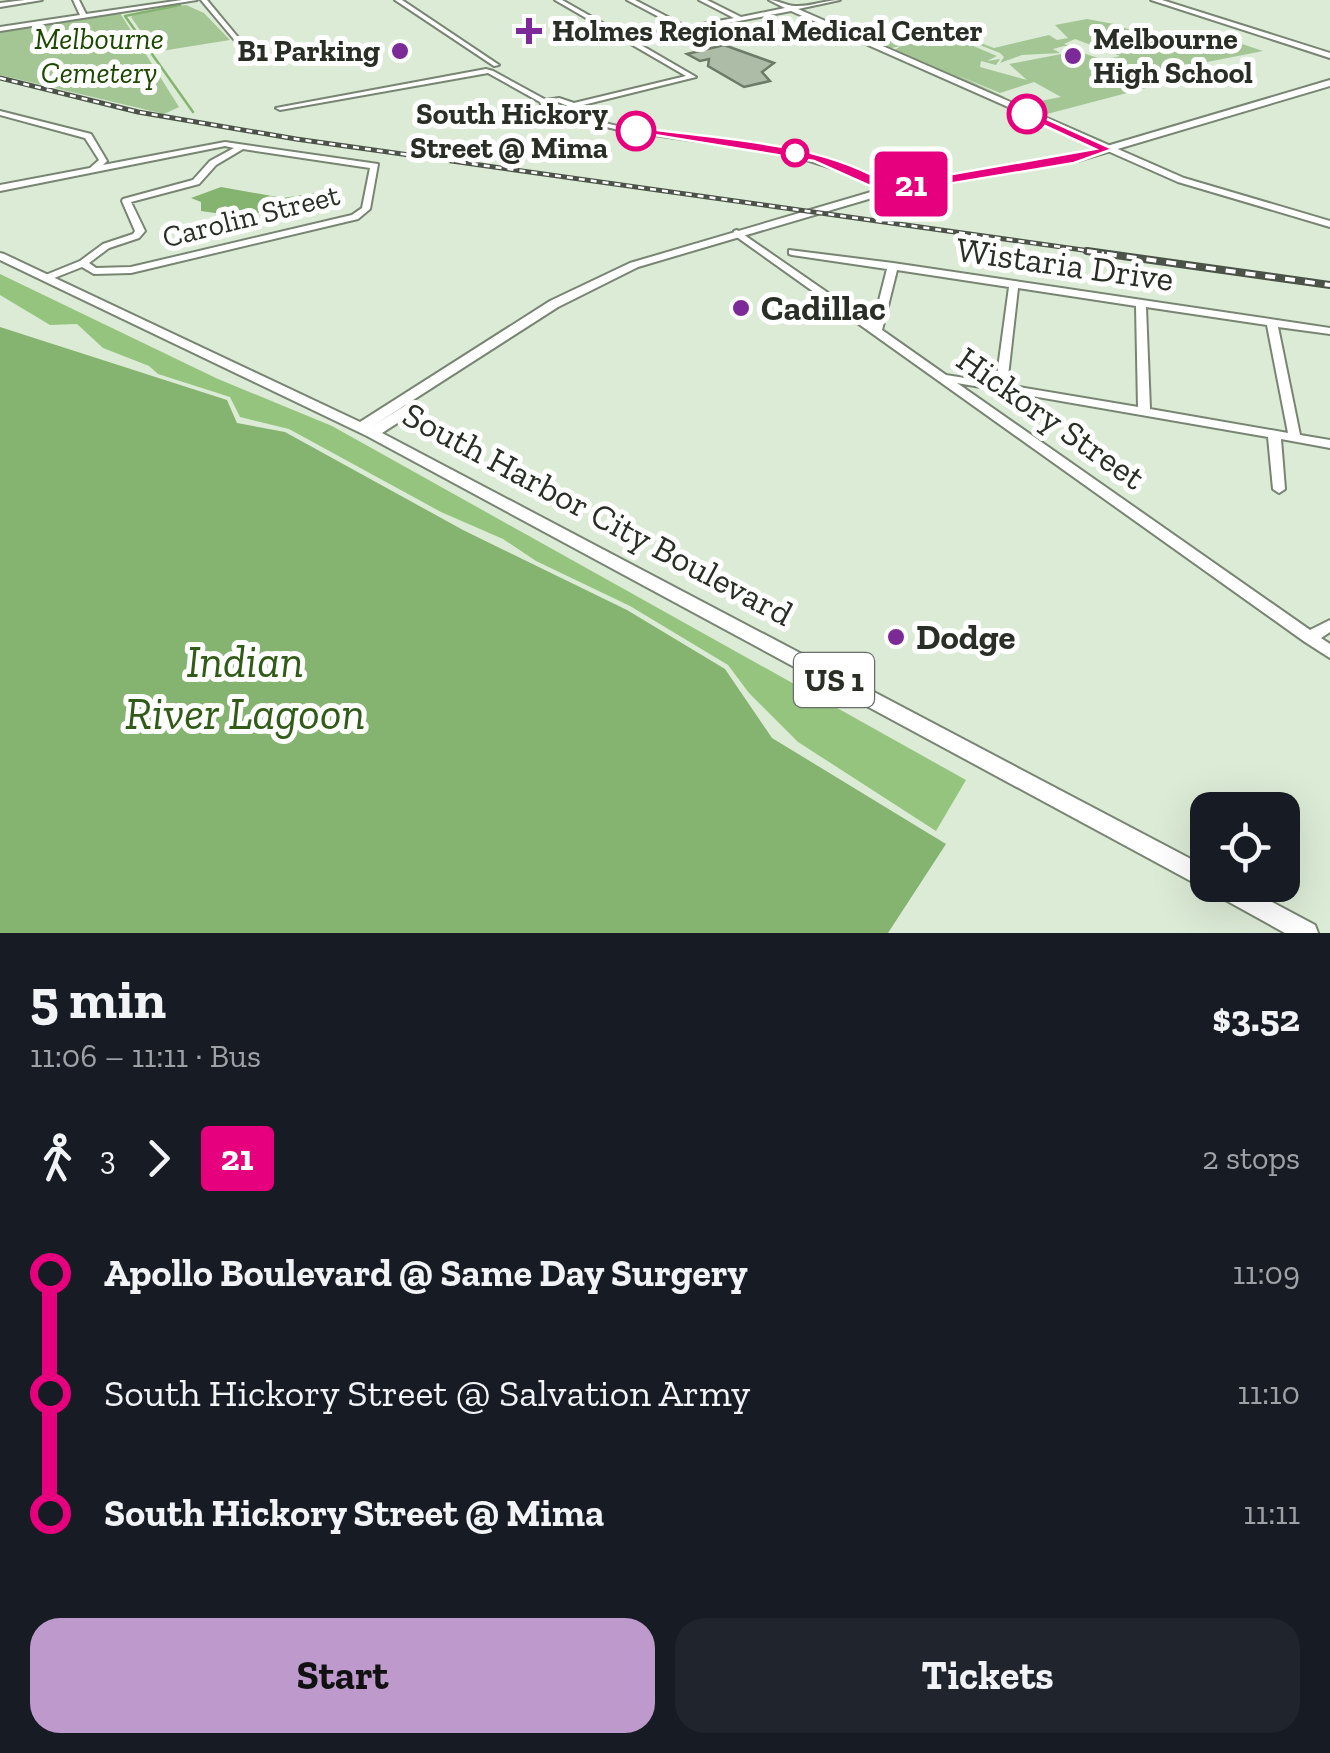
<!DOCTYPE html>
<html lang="en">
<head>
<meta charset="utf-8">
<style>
  :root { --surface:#171b24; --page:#20242c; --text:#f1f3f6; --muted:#9ea1a6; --accent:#bd99cc }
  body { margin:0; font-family:"Zilla Slab",serif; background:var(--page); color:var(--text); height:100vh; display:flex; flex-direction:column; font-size:38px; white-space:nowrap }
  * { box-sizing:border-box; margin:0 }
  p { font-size:32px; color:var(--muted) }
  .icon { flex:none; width:55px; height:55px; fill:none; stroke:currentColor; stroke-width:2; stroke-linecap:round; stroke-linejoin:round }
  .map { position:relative; height:933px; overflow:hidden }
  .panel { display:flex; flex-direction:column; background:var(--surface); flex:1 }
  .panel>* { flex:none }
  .badge { padding:0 20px; border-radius:8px; font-size:35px; line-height:65px }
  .fabs { position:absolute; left:1190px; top:792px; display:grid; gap:20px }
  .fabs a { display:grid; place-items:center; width:110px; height:110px; border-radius:20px; background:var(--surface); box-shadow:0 10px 40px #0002; font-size:50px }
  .map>.badge { position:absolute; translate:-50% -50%; box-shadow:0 0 0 5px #fff }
  .legs { display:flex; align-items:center; gap:15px; height:110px; padding:0 30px; font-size:32px }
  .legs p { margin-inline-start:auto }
  .summary { display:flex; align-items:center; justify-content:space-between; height:170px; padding:0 30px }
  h1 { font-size:55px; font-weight:700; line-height:75px }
  .button { display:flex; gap:20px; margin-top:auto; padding:20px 30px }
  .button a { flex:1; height:115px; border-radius:30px; background:var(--accent); color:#111; font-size:40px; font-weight:700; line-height:115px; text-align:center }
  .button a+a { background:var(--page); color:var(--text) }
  ul { padding:0 30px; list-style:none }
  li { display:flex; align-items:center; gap:35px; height:120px; font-size:38px }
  li i { display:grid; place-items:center; width:15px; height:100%; margin:0 12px; background:currentColor }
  li i::after { content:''; width:25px; height:25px; margin:-12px; border:8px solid; border-radius:50%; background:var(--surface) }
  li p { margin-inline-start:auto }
  li:first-child i { background:linear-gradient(#0000 50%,currentColor 0) }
  li:last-child i { background:linear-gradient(currentColor 50%,#0000 0) }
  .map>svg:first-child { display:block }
  .green { fill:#a4c695; fill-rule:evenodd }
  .forest { fill:#95c47f }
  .water { fill:#85b470 }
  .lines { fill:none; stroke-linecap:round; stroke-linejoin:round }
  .stream { stroke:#85b470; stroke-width:2.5 }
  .building { fill:#adbca7; stroke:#6d7a67; stroke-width:2.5 }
  .minor-casing { stroke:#788572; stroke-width:4 }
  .major-casing { stroke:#788572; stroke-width:4 }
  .minor { fill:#fff; fill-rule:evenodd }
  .major { fill:#fff; fill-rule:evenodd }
  .rail-far1-casing { stroke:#4b5248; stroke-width:5 }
  .rail-casing { stroke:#4b5248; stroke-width:8 }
  .rail-far1 { stroke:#fff; stroke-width:2.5; stroke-dasharray:6; stroke-linecap:butt }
  .rail { stroke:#fff; stroke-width:4; stroke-dasharray:10; stroke-linecap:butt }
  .line-1 { fill:#e6007e; stroke:#fff; stroke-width:2.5 }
  .poi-dot { fill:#7d2a99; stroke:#fff; stroke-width:4 }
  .stop-1-dot { fill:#fff; stroke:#e6007e; stroke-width:5 }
  .labels { text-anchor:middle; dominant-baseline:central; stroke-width:10; stroke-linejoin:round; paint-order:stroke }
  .far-poi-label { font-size:30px; font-weight:bold; fill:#292e26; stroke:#fff; text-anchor:start }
  .far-park-label { font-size:30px; font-style:italic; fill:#1d4800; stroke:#fff }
  .far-stop-label { font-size:30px; font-weight:bold; fill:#292e26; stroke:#fff; text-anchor:end }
  .far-street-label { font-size:30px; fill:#292e26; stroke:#fff }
  .shield { fill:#fff; stroke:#696d67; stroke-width:2.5 }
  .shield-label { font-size:32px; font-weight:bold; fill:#292e26 }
  .street-label { font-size:35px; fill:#292e26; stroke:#fff }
  .poi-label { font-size:35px; font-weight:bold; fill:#292e26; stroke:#fff; text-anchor:start }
  .near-water-label { font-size:45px; font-style:italic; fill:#315c18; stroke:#fff }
</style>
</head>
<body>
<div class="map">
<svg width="1330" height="933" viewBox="0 0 1330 933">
  <rect width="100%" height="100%" fill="#dcebd6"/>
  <path class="green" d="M186 5 204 13 230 40 155 52 131 17 138 12Z
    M120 13 179 107 164 114 0 75V32Z
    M1087 19 1114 24 1183 49 1233 41 1263 51 1192 65 1207 72 1047 114 1025 104 1061 97 1034 82 1000 93 957 75 1005 97 994 96 893 51 901 46 887 49 851 33 864 28 897 44 931 34 938 37 966 30 972 34 965 37 994 48 1049 35 1057 40 1068 38 1055 25ZM962 38 1000 53 1004 57 1000 63 1022 55 1060 53 1053 49 1064 46 1078 49 1064 44 1075 39 1120 56 1104 60 1077 51 1009 64 1027 80 980 67 981 61 996 65 1000 59 987 61 997 56 957 39Z"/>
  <path class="forest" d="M0 274 218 379 332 426 966 780 936 831 798 742 749 693 728 665 630 606 536 561 503 539 441 512 289 429 240 417 230 397 158 374 149 366 103 348 77 324 50 325 0 295Z"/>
  <path class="water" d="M221 187 283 198 316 193 318 197 243 217 201 211V202L191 198Z
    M0 327 227 400 237 423 285 432 463 530 627 610 725 669 772 738 946 844 888 933H0Z"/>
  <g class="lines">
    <path class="stream" d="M180 5 125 16 193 112"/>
  </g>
  <path class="building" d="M724 45 774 63 762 72 770 81 744 87 708 66 709 59 700 61 687 54Z"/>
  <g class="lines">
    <g class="minor-casing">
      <path id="minor" d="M25 0H42L0 7V3Z
        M73 0H79L86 14 182 0H197L0 31V27L80 15Z
        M201 0H207L246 47V49H242Z
        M395 0H402L499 65 494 66Z
        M555 0H562L629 38 680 28 627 0H635L687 27 734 18 699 0H707L741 17 785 8 769 0C778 0 786 6 795 6 810 7 825 0 840 0L798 9 1184 178 1330 221V227L1178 182 791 11 634 41 696 77 575 107 574 114C589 118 603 123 618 126 679 138 741 139 801 154 837 163 869 177 901 194V198H895L864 181 832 168 800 158 733 146 619 130 544 112 540 102 488 73 280 110 276 108 486 69 493 71 546 100 559 98 574 103 686 76ZM558 102 568 106 567 112 550 108 548 105Z
        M0 111 91 134 107 161 103 165 225 142 378 164 370 209 358 219 131 273 94 274 82 267 49 280H43V276L80 261 103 244 133 234 135 231 122 201 123 199 193 180 210 161 234 148 225 146 0 191V185L90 168 99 160 85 138 0 115ZM243 149 370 168 362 208 352 215 131 267 96 268 89 263 109 248 139 238 145 231 131 202 199 184 216 165Z
        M737 230 873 324 887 269 792 255 789 254V250L893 263 1330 328V334L1278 327 1300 435 1330 440V448L1281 439 1285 489 1279 493 1273 489 1268 437 957 383 1310 630 1330 620V632L1321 638 1330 644V658L1305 642 734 235V231ZM897 270 1009 287 996 383 946 375 882 330ZM1018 288 1136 306 1138 407 1007 385ZM1146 307 1267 325 1288 433 1150 409Z"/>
    </g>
    <g class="major-casing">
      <path id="major" d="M1151 0H1162L1330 53V58Z
        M1330 80V86L1077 161 889 193 638 267 558 307 371 427 406 405H416L418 408 416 411 382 433 1208 868V885H1240L1315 925 1318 933H1285L1211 892 1210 888 1200 886 367 436 0 260V253L4 254 360 422 550 301 630 263 888 187 1073 156Z"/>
    </g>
    <use href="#minor" class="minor"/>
    <use href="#major" class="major"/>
    <g class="rail-far1-casing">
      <path id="rail-far1" d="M0 78 138 112 296 139 1104 253"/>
    </g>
    <g class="rail-casing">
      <path id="rail" d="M1087 251 1330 285"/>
    </g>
    <use href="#rail-far1" class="rail-far1"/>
    <use href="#rail" class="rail"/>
  </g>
  <path class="line-1" d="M1027 110 1113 149 1074 163 888 194 814 161 630 131 636 127C719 140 817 140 890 185L1095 149 1023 116Z"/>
  <g class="poi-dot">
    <path d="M524 16h10v10h10v10h-10v10h-10v-10h-10v-10h10z"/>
    <circle cx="400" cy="51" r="10"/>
    <circle cx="1073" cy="56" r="10"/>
    <circle cx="741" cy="308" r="10"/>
    <circle cx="896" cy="637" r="10"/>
  </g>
  <g class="stop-1-dot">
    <circle cx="1027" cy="114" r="18"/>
    <circle cx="636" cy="131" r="18"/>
    <circle cx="795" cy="153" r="12"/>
  </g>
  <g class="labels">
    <g class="far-poi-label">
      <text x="552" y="31">Holmes Regional Medical Center</text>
      <text x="1093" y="39">Melbourne<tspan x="1093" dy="34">High School</tspan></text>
      <text x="380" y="51" text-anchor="end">B1 Parking</text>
    </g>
    <g class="far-park-label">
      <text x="99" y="39">Melbourne<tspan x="99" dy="34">Cemetery</tspan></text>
    </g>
    <g class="far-stop-label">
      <text x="608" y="114">South Hickory<tspan x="608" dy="34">Street @ Mima</tspan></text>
    </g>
    <g class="far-street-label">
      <text transform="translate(251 216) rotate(-14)">Carolin Street</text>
    </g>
    <rect class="shield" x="794" y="653" width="80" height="54" rx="8"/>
    <g class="shield-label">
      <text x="834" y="680">US 1</text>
    </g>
    <g class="street-label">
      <text transform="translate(1065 264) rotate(8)">Wistaria Drive</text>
      <text transform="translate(1051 418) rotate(35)">Hickory Street</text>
      <text transform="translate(598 514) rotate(28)">South Harbor City Boulevard</text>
    </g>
    <g class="poi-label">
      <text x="761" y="308">Cadillac</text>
      <text x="916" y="637">Dodge</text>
    </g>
    <g class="near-water-label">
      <text x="245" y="662">Indian<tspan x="245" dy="52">River Lagoon</tspan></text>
    </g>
  </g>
</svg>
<div class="fabs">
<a><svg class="icon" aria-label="locate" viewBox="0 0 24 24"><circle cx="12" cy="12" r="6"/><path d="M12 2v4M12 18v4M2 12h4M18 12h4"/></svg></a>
</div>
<b class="badge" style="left:911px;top:184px;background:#e6007e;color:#fff">21</b>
</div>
<section class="panel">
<div class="summary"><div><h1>5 min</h1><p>11:06 – 11:11 · Bus</p></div><b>$3.52</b></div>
<div class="legs"><svg class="icon" aria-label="walk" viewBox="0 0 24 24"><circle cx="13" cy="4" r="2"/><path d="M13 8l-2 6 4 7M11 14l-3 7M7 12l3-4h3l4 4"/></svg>3<svg class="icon" aria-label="forward" viewBox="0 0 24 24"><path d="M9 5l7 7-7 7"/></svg><b class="badge" style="background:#e6007e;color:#fff">21</b><p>2 stops</p></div>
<ul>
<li><i style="color:#e6007e"></i><b>Apollo Boulevard @ Same Day Surgery</b><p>11:09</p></li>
<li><i style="color:#e6007e"></i><span>South Hickory Street @ Salvation Army</span><p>11:10</p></li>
<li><i style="color:#e6007e"></i><b>South Hickory Street @ Mima</b><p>11:11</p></li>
</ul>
<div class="button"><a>Start</a><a>Tickets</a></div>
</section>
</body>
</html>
